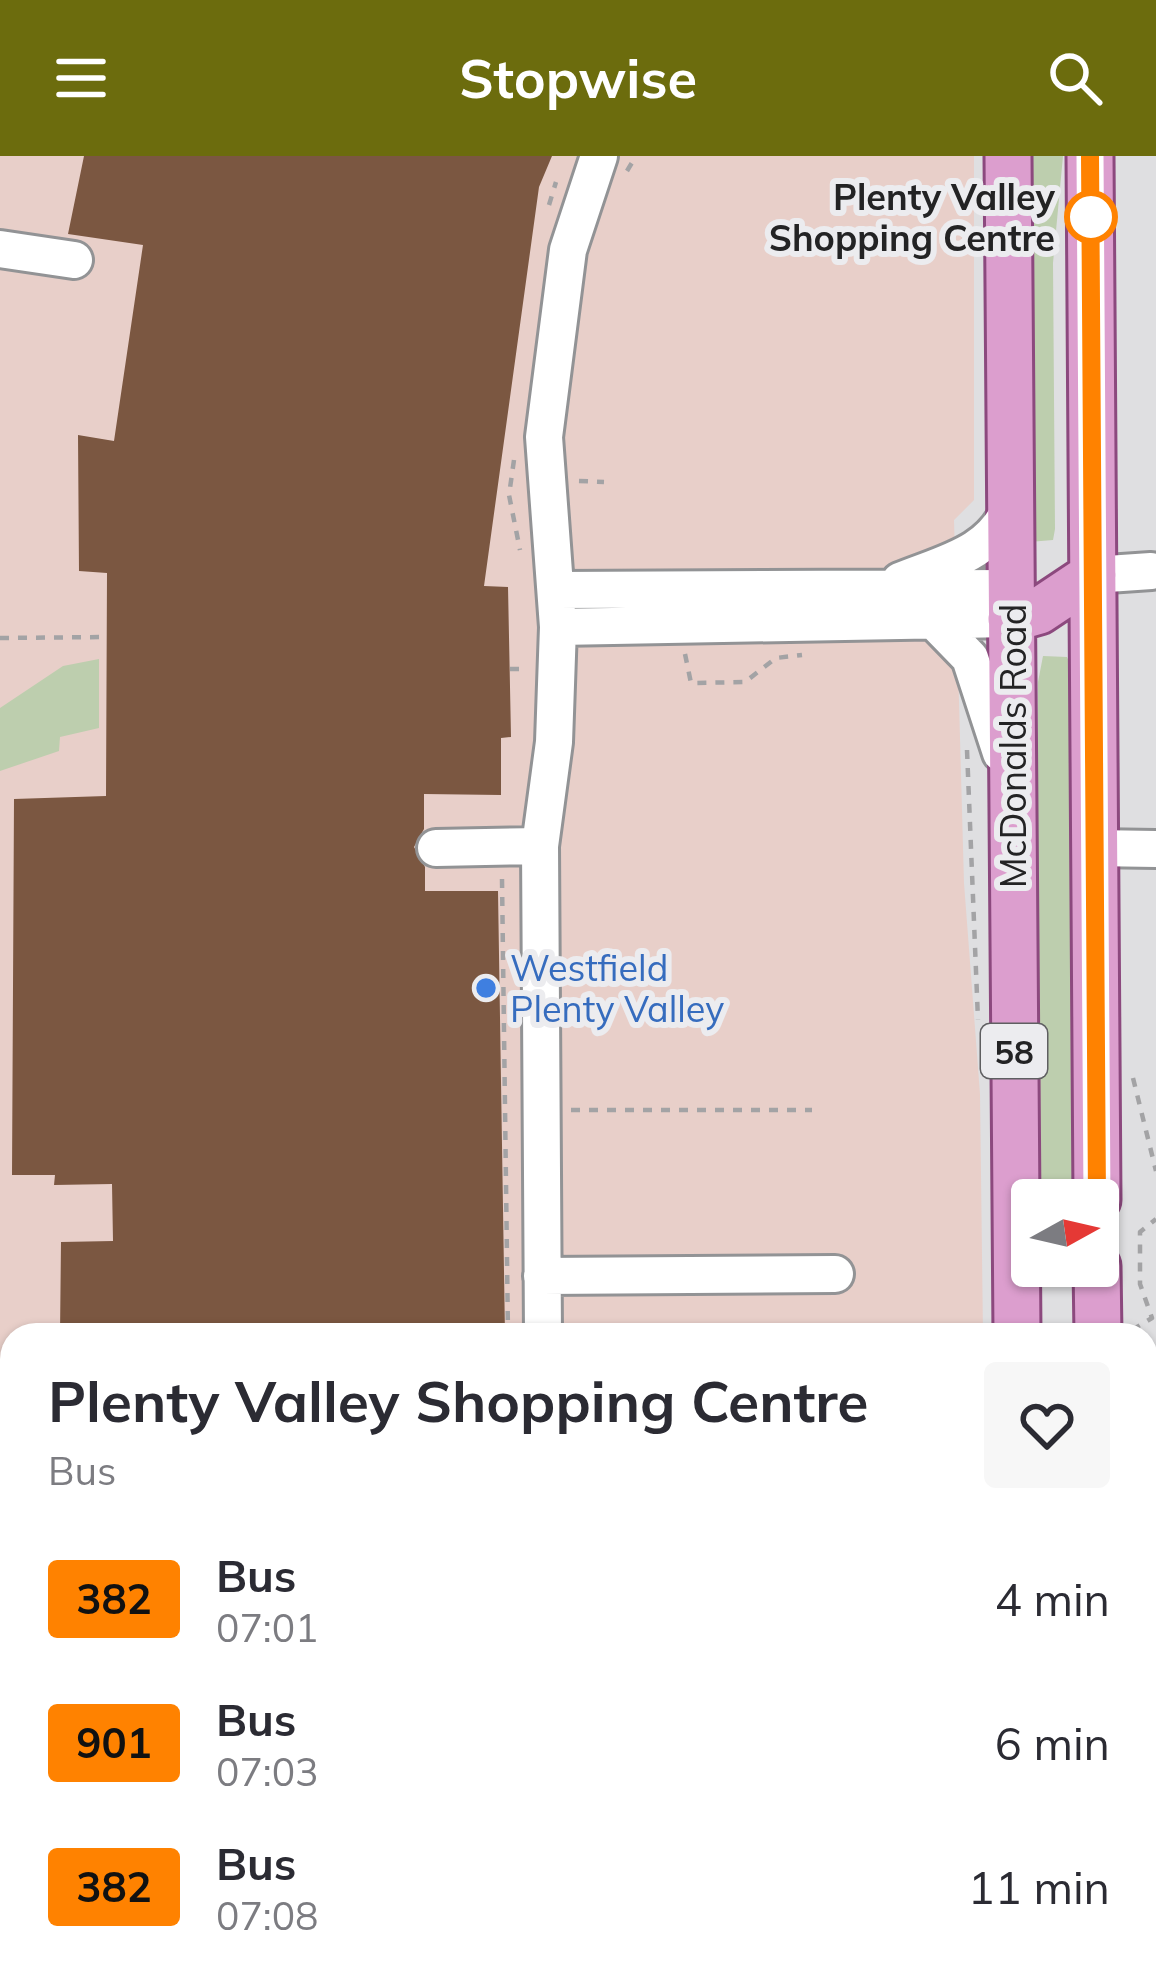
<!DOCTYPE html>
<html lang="en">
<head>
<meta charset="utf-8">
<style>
  :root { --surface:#fff; --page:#f7f7f7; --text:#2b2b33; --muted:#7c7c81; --accent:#6c6c0d }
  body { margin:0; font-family:Mulish,sans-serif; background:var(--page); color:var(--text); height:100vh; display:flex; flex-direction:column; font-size:45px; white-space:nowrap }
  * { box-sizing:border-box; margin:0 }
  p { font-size:39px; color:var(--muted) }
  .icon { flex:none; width:66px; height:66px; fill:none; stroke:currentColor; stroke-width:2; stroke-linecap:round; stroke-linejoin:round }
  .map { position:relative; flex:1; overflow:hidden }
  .side { position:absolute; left:0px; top:1167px; width:1158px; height:663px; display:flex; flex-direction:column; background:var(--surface); border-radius:36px 36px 0 0; box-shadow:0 3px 9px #0004 }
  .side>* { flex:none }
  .badge { padding:0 24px; border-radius:9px; font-size:42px; line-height:78px }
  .needle { width:78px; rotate:82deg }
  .fabs { position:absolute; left:1011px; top:1023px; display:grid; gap:24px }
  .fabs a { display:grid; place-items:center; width:108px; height:108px; border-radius:12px; background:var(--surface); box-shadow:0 3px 9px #0004; font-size:60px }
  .map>.badge { position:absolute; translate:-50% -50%; box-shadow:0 0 0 6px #fff }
  .round { display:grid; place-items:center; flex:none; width:126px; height:126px; border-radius:12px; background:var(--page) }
  .summary { display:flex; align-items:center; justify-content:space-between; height:204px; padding:0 48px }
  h1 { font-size:57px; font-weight:700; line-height:90px }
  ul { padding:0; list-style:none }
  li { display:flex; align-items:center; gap:36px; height:144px; padding:0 48px }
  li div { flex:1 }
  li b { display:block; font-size:45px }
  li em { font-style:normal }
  li .badge { min-width:132px; font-weight:700; text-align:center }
  header { display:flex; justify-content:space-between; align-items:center; height:156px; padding:0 48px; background:var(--accent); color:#fff; font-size:54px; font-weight:700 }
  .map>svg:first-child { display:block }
  .commercial { fill:#e8cfc9 }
  .green { fill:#bdceae }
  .building { fill:#7b5741 }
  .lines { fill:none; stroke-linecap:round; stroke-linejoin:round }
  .minor-casing { stroke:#929395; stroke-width:42 }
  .major-casing { stroke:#8c497e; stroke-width:51 }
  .path { stroke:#a3a3a5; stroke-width:4.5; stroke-dasharray:9 9; stroke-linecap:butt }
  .minor { stroke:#fff; stroke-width:36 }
  .major { stroke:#dc9ece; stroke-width:45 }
  .line-casing { stroke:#fff; stroke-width:27 }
  .line { stroke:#ff8200; stroke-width:18 }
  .stop-dot { fill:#fff; stroke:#ff8200; stroke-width:6 }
  .shop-dot { fill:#3f7fe0; stroke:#ececef; stroke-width:4.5 }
  .labels { text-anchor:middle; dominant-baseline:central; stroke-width:12; stroke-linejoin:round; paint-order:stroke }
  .shield { fill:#ececef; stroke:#5f5f61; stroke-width:3 }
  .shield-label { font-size:33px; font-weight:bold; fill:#232324 }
  .stop-label { font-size:36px; font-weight:bold; fill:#232324; stroke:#ececef; text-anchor:end }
  .street-label { font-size:36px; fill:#232324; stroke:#ececef }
  .shop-label { font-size:36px; fill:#366cbe; stroke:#ececef; text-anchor:start }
</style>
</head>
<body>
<header><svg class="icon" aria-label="menu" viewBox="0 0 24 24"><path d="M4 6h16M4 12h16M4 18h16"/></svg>Stopwise<svg class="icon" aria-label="search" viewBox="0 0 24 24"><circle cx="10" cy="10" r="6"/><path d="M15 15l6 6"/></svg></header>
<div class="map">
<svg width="1156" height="1828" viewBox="0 0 1156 1828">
  <rect width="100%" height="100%" fill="#dfdfe1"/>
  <path class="commercial" d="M0 0H974V344L954 364 964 727 980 938 983 1179H12V1596L0 1585Z"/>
  <path class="green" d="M1021 0H1063L1053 107 1055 373 1053 384 1029 386Z
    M1043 500 1067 501 1075 519 1086 1044H1032C1027 871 1039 699 1038 526Z
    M99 503V572L60 581 59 595 0 615V552L63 510Z
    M0 1585 12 1596V1818H178L113 1828H0Z
    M407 1818H704L666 1828H361Z"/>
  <path class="building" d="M84 0H552L539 31 484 430 508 431 511 581 501 582V639L424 638V673L414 691 425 711V735H498L505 1179H60L61 1086 113 1085 112 1028 54 1029 55 1019H12L14 643 106 640 107 417 79 415 78 279 114 285 143 89 68 78Z"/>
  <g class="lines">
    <g class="minor-casing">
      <path id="minor" d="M0 93 74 104
        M1093 419 1151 415
        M900 425C944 407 992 398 1011 350
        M557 434 1011 432
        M936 467 970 502 1001 597
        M558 471 1011 463
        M436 692 540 690
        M1094 692 1156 693
        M542 1120 835 1118
        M543 1179 540 690 554 586 558 471 544 281 568 94 599 0
        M1146 1394 1156 1397
        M0 1403H12
        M0 1523 12 1538"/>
    </g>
    <g class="major-casing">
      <path id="major" d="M1008 0 1017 1179
        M1090 0 1097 1044
        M1011 463 1039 455 1093 419
        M1097 1110 1098 1179
        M867 1818 891 1828
        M958 1818 966 1828
        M307 1828 352 1818
        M717 1828 745 1818"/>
    </g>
    <path class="path" d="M627 15 636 0
      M549 49 556 26
      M514 304 509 339 520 394
      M579 325 604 326
      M0 482 105 481
      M685 498 691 527 745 526 776 502 802 499
      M510 513H528
      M967 594 978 864
      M502 723 508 1179
      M1133 922 1156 1015
      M571 954H812
      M1132 1174 1152 1162 1140 1128V1076L1156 1063
      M1151 1359H1156
      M1000 1818 1007 1828"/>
    <use href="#minor" class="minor"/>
    <use href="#major" class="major"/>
  </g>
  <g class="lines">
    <g class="line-casing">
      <path id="line" d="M1090 0 1097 1044"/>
    </g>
    <use href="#line" class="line"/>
  </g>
  <circle class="stop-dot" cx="1091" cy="61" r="24"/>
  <circle class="shop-dot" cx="486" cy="832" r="12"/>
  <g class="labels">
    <rect class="shield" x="981" y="868" width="66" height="54" rx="9"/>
    <g class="shield-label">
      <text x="1014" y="895">58</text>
    </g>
    <g class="stop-label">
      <text x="1055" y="40">Plenty Valley<tspan x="1055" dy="41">Shopping Centre</tspan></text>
    </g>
    <g class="street-label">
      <text transform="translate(1012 590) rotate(-90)">McDonalds Road</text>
    </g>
    <g class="shop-label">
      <text x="510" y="811">Westfield<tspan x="510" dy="41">Plenty Valley</tspan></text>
    </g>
  </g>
</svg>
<div class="fabs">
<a><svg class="needle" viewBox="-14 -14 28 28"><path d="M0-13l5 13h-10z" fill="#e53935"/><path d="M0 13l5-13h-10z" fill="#7c7c81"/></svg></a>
</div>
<section class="side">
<div class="summary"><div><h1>Plenty Valley Shopping Centre</h1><p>Bus</p></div><a class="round"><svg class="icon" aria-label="heart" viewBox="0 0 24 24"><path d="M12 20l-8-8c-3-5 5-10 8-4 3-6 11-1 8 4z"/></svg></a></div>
<ul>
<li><span class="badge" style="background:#ff8200;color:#111">382</span><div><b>Bus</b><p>07:01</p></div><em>4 min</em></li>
<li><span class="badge" style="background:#ff8200;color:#111">901</span><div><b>Bus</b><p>07:03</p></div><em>6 min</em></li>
<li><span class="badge" style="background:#ff8200;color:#111">382</span><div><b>Bus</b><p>07:08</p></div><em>11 min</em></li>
</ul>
</section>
</div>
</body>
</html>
